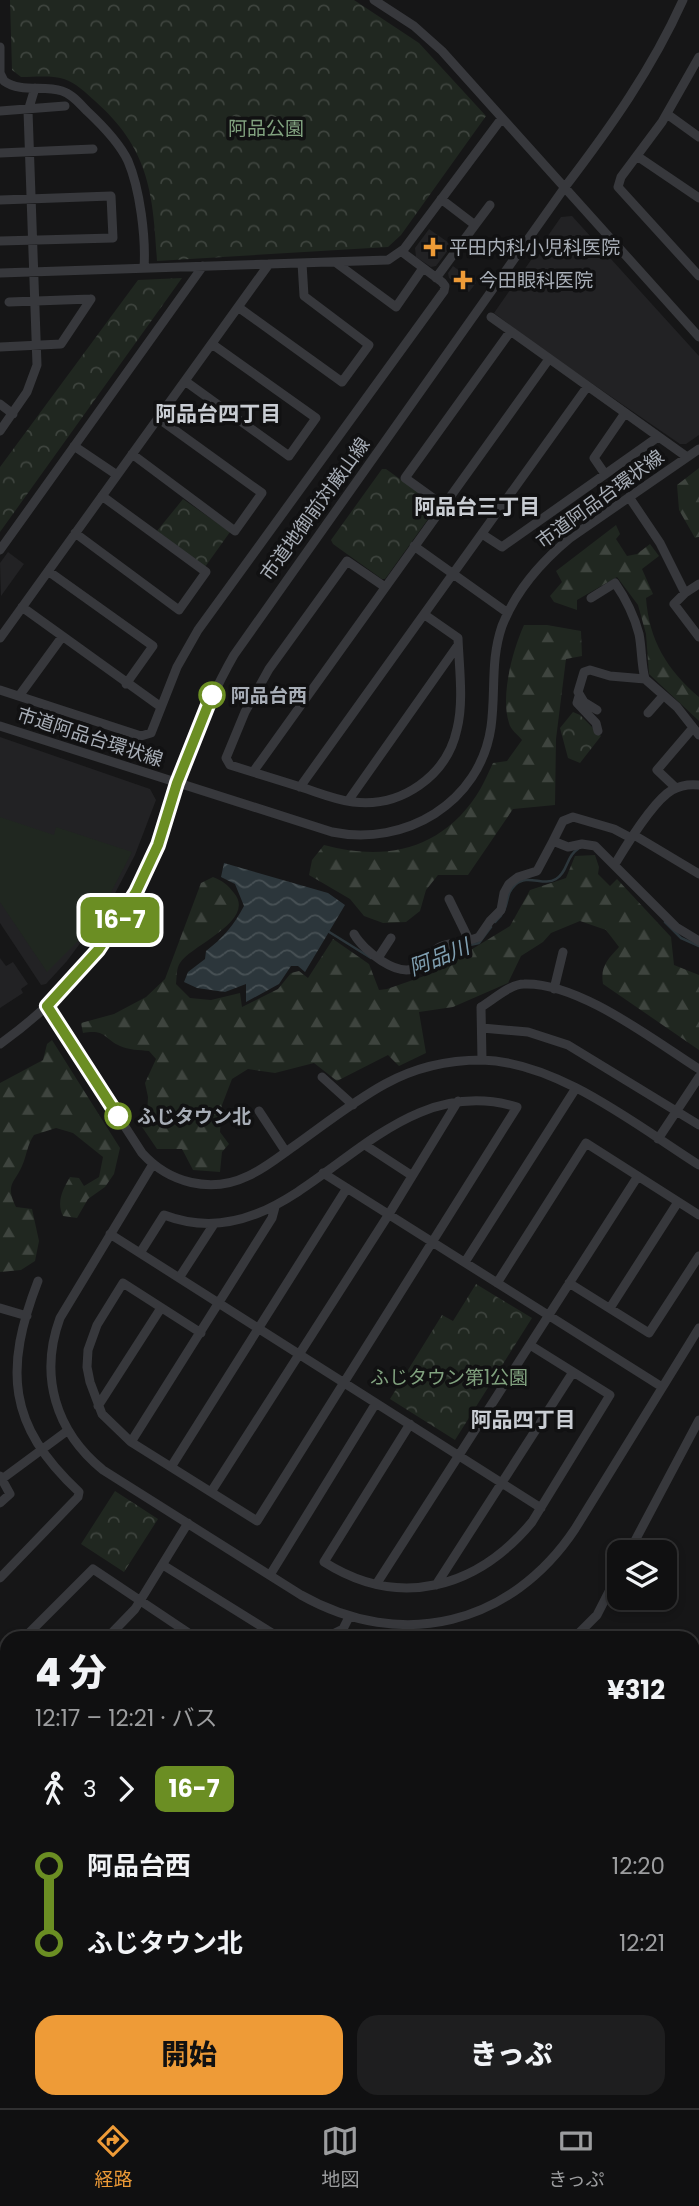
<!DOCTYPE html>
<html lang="ja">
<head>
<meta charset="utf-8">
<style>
  :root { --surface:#101011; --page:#1e1e1f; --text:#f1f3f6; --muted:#9c9d9f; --line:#303031; --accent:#ee9b37 }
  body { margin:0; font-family:Poppins,"Noto Sans JP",sans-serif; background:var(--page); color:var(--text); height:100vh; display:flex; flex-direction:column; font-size:26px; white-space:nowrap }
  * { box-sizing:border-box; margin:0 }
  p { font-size:23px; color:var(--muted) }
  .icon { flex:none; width:38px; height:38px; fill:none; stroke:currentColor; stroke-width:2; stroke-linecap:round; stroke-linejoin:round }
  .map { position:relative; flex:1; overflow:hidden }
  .sheet { position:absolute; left:0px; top:1631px; width:700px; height:478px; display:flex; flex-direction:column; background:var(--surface); border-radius:21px 21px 0 0; box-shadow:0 4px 10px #0003,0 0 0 2px var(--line) }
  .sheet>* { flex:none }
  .badge { padding:0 14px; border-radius:10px; font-size:24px; line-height:46px }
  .fabs { position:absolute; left:607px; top:1540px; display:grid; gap:14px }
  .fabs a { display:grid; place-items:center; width:70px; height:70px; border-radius:14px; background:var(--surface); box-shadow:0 4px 10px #0003,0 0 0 2px var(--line); font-size:35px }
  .map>.badge { position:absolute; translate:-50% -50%; box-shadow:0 0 0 4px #fff }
  .legs { display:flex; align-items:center; gap:10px; height:77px; padding:0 35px; font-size:23px }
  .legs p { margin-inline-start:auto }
  .headline { display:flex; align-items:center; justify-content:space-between; height:119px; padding:0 35px }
  h1 { font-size:38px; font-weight:800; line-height:52px }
  .button { display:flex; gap:14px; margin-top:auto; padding:14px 35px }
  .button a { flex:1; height:80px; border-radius:21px; background:var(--accent); color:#111; font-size:28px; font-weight:800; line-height:80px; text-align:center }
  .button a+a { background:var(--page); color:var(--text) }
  ul { padding:0 35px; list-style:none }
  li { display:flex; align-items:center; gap:24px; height:77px; font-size:26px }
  li i { display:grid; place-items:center; width:10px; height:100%; margin:0 9px; background:currentColor }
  li i::after { content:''; width:18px; height:18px; margin:-9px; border:5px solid; border-radius:50%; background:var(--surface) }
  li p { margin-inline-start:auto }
  li:first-child i { background:linear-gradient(#0000 50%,currentColor 0) }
  li:last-child i { background:linear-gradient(currentColor 50%,#0000 0) }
  .menu { display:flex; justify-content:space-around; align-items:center; height:98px; border-top:2px solid var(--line); background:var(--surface); font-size:19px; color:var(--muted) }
  .menu a { display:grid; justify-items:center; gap:4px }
  .menu .active { color:var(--accent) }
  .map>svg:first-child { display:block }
  .built { fill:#222224 }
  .green { fill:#202720 }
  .forest { fill:url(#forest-firs) }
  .park { fill:url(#park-crowns) }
  .water { fill:url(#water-waves) }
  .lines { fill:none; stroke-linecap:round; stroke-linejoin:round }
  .stream { stroke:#2c363b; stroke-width:2.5 }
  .minor { stroke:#37383c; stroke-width:9 }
  .highway { stroke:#63676d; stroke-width:14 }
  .tram { stroke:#4c4f53; stroke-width:2 }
  .rail-casing { stroke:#4c4f53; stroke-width:5 }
  .rail { stroke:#111112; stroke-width:2.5; stroke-dasharray:8; stroke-linecap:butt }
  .line-1-casing { stroke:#fff; stroke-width:16 }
  .line-1 { stroke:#6b8e23; stroke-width:10 }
  .poi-dot { fill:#ee9b37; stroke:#111112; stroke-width:2.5 }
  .stop-1-dot { fill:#fff; stroke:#6b8e23; stroke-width:3.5 }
  .labels { text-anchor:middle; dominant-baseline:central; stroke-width:7; stroke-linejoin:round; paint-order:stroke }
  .park-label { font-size:19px; fill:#81a27f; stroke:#111112 }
  .poi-label { font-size:19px; fill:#a8aeb7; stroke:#111112; text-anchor:start }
  .street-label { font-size:19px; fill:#a8aeb7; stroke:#111112 }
  .stop-label { font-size:19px; font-weight:bold; fill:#a8aeb7; stroke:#111112; text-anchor:start }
  .neighbourhood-label { font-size:21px; font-weight:bold; fill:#c9cdd3; stroke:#111112 }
  .water-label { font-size:21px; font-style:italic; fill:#80a0b2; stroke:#111112 }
</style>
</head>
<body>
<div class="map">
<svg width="699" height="2108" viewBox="0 0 699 2108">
  <defs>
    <pattern id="forest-firs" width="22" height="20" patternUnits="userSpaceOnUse" patternTransform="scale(1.75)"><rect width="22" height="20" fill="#202720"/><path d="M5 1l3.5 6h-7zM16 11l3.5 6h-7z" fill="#3e443e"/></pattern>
    <pattern id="park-crowns" width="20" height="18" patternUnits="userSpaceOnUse" patternTransform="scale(1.75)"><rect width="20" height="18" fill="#202720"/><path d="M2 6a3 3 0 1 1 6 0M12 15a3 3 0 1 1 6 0" fill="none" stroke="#3e443e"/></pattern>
    <pattern id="water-waves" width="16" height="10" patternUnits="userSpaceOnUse" patternTransform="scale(1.75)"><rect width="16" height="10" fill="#2c363b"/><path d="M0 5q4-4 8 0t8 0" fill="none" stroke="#485155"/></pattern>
  </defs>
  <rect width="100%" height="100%" fill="#161617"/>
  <path class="built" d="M572 216 699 356V435L686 444H680L536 345 494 313 561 217Z
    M429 229 452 245 436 266 431 267 416 257 415 248Z
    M453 266 476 283 469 292 449 278 448 273Z
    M8 552 24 564 1 596 0 563Z
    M0 737 150 789 156 800 135 855 110 903 67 961 46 984 41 985 0 923Z
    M0 958 6 966 13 962 28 984 21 989 23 993 0 1008Z"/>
  <path class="green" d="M0 817 54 835 56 827 132 852 94 925 47 972 0 902Z
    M259 2102H523L529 2108H250Z"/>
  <path class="forest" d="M699 468V537L695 538 679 510 677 485Z
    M616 525 620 534 616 539 627 556 637 554 650 544 659 556 642 569 653 594 646 598C649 640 667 670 699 697V721L649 674 646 634 638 605 617 577 577 600V610L554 602 550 596 562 582 556 571Z
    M524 625H547L581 631 582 656 566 659 556 739 555 805 513 809 468 875H438L426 890 420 911 406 922 383 923 364 916 350 899 309 875 312 860 324 845C384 861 439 851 476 796 483 786 488 773 493 763L507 761 522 740C518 735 510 729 509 723 500 696 513 649 524 625Z
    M595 855 599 867 598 874 610 886 617 879 671 937 674 965 699 975V1050L603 984C600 966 608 959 619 947L606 930 580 921 551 933 543 942 521 956 508 983 453 1007 419 1012 426 1053 399 1066 388 1055 337 1081 314 1063 275 1073 248 1069 232 1079 222 1105 220 1132 229 1144 222 1152 220 1172 193 1170 182 1149H157L138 1121 147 1114 148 1097 145 1083 156 1059 149 1051C140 1050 128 1050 120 1046 104 1039 106 1029 83 1033L81 1023 114 1014 146 997 165 979 201 883 213 877C223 881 227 884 234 893 257 921 191 945 180 963 176 969 177 977 176 984L190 998 211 1000 240 993 242 1007 278 989 291 973 299 971 308 978 333 939 369 964 379 990 387 989 433 973 510 926 530 890 566 878 575 856Z
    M52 1040 120 1148 114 1174 105 1187 88 1199 77 1218 63 1216C56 1202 63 1189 70 1177L79 1178 84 1186 99 1177 103 1157 73 1133 56 1128 34 1135C27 1145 27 1155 22 1166 14 1184 5 1184 16 1207L32 1209 39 1241 35 1261 21 1270 0 1272V1083L43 1060 47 1044Z"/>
  <path class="park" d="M10 0H354L419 43 486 116 401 235 388 247 157 261C153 192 149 149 95 101 86 93 76 83 64 79 51 75 35 77 21 77L12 70Z
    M182 278 172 292 0 532V467L138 280Z
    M382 469H386L436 505V508L385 579H382L333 544 331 540Z
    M183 499 230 532 205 567 157 531Z
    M573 712 580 715 601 736 580 763 568 758 560 728Z
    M476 1284 532 1318 455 1440 390 1399 442 1315 453 1321Z
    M115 1491 158 1519 124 1572 81 1544Z
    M0 1756 7 1763V1812L0 1805Z"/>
  <path class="water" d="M224 863 328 893 345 905 305 972 298 966H291L279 984 246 1002V984L225 992 197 988 184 982 188 972 205 959 206 951C223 938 234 925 244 906L235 884 221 877Z
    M699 1860V2108H312L319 2102H693V1862Z"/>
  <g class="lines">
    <path class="stream" d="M495 922C512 907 503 896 515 885 528 873 543 887 556 879 568 872 566 856 578 849
      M665 922 681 938 699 946
      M326 930 371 958
      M429 961 443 951 479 943 491 927"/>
    <path class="minor" d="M374 0 414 26 442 51 699 337
      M0 47V73L4 81C21 93 43 85 62 91 72 94 80 104 87 111 102 125 119 142 128 161 140 189 146 238 144 268
      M699 57 662 122 621 177 618 187 699 276
      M0 111 65 106
      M667 114 699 137
      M0 153 93 149
      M637 156 699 198
      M441 199 475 225 490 205
      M0 200 111 196 113 238 0 241
      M335 262 396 307 423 268
      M0 273 388 260 404 249 502 118
      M436 278 475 225
      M9 302 91 299
      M238 307 342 382 369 345 304 296 302 263
      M491 317 687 457
      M0 347 61 344 91 299
      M185 381 289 456 316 418 212 344
      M0 404 13 414
      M0 431 27 392 37 365 28 111 35 88
      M74 446 117 475
      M132 454 235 531 262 493 158 418
      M605 474 594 458 625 413
      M629 497 660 543 685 593 699 584
      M444 506 405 478 510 332
      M75 533 179 610 206 572 102 496
      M482 534 502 547 658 437
      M414 546 508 613
      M0 550 203 266
      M48 571 153 646 126 684
      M385 587 347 561 269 669 245 712 226 758 230 765C256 773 281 781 307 789 322 794 337 800 353 802 401 808 447 776 457 729 464 701 459 667 458 638L425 615
      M685 593 674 604 699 637
      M591 598 615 583C626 599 634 615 639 634 642 649 641 664 645 679
      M22 607 161 707
      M0 638 269 264
      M0 690 141 736 151 733 177 667 198 630 444 291 445 286 442 282 402 252
      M19 696 62 637
      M579 696 577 703 596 723 598 731
      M597 710 584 702 578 692 584 672 590 670 610 676 645 679 677 707 699 735
      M648 713 663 696
      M0 726 332 832C405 847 480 803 491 727 496 691 490 661 502 626 516 590 541 562 570 538L699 449
      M253 772 549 359
      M300 787 587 387
      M676 788 657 770 692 729
      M348 801 458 645
      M634 835 699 874
      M553 841 563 821 573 817 614 829 631 838
      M615 864C627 844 653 801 672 790 681 785 690 784 699 785
      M449 899 469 940
      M354 934C363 950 398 979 417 967 426 962 432 949 442 946 454 942 468 942 479 937L490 921 501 910 504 893 509 884 518 877 537 871 553 841 568 847 582 844 595 846 676 927 699 941
      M378 958 391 938
      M554 989 563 952
      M47 1006 142 1153C169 1183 211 1194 248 1176 266 1168 281 1155 297 1144 325 1124 354 1101 385 1084 414 1068 448 1060 482 1060 558 1062 636 1125 699 1165
      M482 1028 528 1032 568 1045 699 1125
      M0 1044C70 994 125 927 157 847 166 825 170 803 178 781 194 737 211 695 234 655L565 187C610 128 652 69 683 0
      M482 1060 481 1007C493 1000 510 984 524 984 579 982 653 1040 699 1069
      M322 1077 353 1105
      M259 1111 286 1152
      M658 1139 699 1077
      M365 1145 411 1175
      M153 1164 60 1318C39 1375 55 1431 103 1470L301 1595C402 1652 511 1625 575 1529L699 1328
      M323 1173 662 1387
      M110 1234 541 1508
      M140 1253 164 1215C301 1267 371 1063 517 1107L257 1521 131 1442 102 1414 90 1382 87 1367 88 1350 97 1325 123 1283 201 1333
      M465 1262 576 1088
      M179 1278 214 1224
      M497 1283 586 1143 699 1215
      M569 1283 649 1333 699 1256
      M0 1308 27 1316
      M610 1308 678 1202
      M98 1406 161 1308
      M410 1424 324 1562C400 1610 477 1588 532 1522L610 1395 530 1345
      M131 1442 272 1218 275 1207
      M171 1467 347 1188
      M0 1476 10 1494 0 1503
      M2 1479 67 1431
      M211 1492 389 1214 458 1101
      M629 1552 699 1420
      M163 1565 280 1638
      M270 1575 376 1403
      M0 1578 78 1497 79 1492C7 1425 4 1369 38 1281
      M377 1583 638 1176
      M436 1585 573 1372
      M24 1638 93 1569 196 1638
      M107 1638 135 1609 188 1523
      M174 1638 180 1628
      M325 1638 343 1629 349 1617
      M574 1638 597 1615 620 1570
      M0 1661 7 1654
      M0 1691 7 1698
      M693 1709 699 1694
      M0 1743 7 1736
      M0 1751 7 1758
      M693 1820 699 1818
      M0 1822 7 1828
      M0 1896 7 1903
      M220 2102 228 2104 233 2102
      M153 2108 161 2102"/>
    <path class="highway" d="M693 1774 699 1769
      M204 2108 212 2102"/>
    <path class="tram" d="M693 1789 699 1785
      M243 2108 252 2102"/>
    <g class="rail-casing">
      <path id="rail" d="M693 1748 699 1742
        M180 2108 189 2102"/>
    </g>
    <use href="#rail" class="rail"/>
  </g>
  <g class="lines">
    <g class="line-1-casing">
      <path id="line-1" d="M118 1116 47 1006 98 950 136 892 158 845 177 783 212 695"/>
    </g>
    <use href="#line-1" class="line-1"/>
  </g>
  <g class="poi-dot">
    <path d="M429.5 236.5h7v7h7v7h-7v7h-7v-7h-7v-7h7z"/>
    <path d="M459.5 269.5h7v7h7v7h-7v7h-7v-7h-7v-7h7z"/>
  </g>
  <g class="stop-1-dot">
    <circle cx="212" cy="695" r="12"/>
    <circle cx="118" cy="1116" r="12"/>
  </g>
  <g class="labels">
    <g class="park-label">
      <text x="266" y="128">阿品公園</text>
      <text x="449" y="1377">ふじタウン第1公園</text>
    </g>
    <g class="poi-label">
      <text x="449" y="247">平田内科小児科医院</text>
      <text x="479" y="280">今田眼科医院</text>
    </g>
    <g class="street-label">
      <text transform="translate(600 499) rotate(-36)">市道阿品台環状線</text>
      <text transform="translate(315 509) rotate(-54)">市道地御前対厳山線</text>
      <text transform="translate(90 737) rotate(18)">市道阿品台環状線</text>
    </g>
    <g class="stop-label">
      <text x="231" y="695">阿品台西</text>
      <text x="137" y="1116">ふじタウン北</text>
    </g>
    <g class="neighbourhood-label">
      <text x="218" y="413">阿品台四丁目</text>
      <text x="477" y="506">阿品台三丁目</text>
      <text x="523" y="1419">阿品四丁目</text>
    </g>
    <g class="water-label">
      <text transform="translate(439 957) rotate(-22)">阿品川</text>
    </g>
  </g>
</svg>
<div class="fabs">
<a><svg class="icon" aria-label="layers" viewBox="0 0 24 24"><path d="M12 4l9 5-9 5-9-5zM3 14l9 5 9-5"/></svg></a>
</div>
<b class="badge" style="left:120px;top:920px;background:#6b8e23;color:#fff">16-7</b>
<section class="sheet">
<div class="headline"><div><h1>4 分</h1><p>12:17 – 12:21 · バス</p></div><b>¥312</b></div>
<div class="legs"><svg class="icon" aria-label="walk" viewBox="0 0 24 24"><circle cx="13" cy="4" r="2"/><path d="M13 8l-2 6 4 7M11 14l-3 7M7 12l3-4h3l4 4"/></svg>3<svg class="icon" aria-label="forward" viewBox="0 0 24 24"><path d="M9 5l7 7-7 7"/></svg><b class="badge" style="background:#6b8e23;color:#fff">16-7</b></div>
<ul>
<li><i style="color:#6b8e23"></i><b>阿品台西</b><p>12:20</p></li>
<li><i style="color:#6b8e23"></i><b>ふじタウン北</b><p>12:21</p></li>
</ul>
<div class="button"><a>開始</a><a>きっぷ</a></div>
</section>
</div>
<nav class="menu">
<a class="active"><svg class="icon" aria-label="directions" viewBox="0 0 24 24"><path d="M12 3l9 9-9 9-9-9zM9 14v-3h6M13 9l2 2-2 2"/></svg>経路</a>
<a><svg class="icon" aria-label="map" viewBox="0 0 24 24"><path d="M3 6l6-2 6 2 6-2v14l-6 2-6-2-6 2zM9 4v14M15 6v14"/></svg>地図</a>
<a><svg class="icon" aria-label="tickets" viewBox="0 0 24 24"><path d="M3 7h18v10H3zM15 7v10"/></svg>きっぷ</a>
</nav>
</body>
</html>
